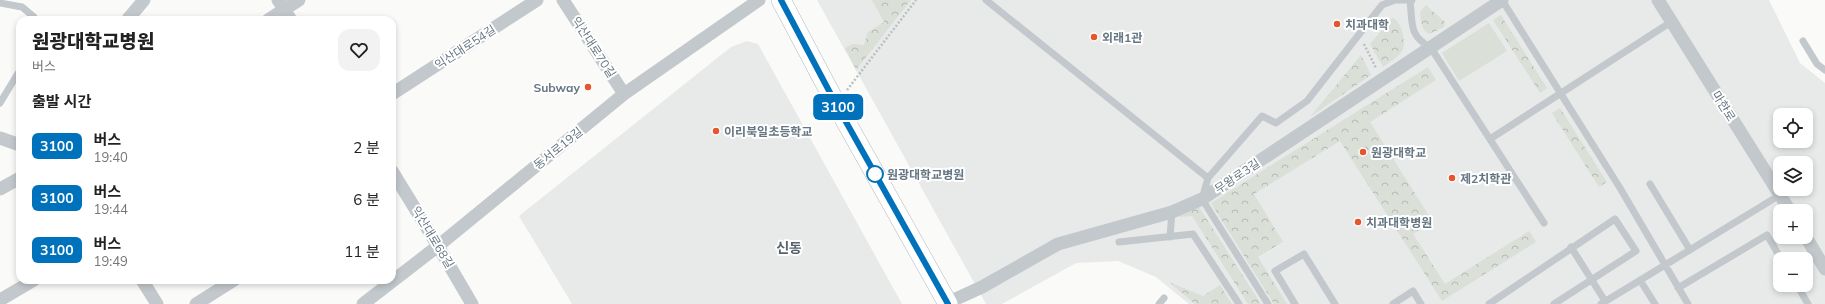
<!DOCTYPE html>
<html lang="ko">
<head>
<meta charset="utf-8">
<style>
  :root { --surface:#fff; --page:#f2f2f2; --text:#222; --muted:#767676 }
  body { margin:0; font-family:Mulish,"Noto Sans KR",sans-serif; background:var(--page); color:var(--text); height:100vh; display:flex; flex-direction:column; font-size:15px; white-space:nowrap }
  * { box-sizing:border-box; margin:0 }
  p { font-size:13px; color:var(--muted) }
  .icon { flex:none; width:22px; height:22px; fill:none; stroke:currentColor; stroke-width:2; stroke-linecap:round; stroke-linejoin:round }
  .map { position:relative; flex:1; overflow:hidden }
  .sheet { position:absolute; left:16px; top:16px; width:380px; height:268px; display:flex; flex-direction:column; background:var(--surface); border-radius:12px; box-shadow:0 2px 6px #0003 }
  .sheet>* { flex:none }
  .badge { padding:0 8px; border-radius:6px; font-size:14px; line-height:26px }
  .tools { position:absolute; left:1773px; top:108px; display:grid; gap:8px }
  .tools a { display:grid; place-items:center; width:40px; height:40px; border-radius:8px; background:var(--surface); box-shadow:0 2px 6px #0003; font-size:20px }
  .map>.badge { position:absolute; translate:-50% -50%; box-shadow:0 0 0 2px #fff }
  h2 { padding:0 16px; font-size:15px; line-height:36px }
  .round { display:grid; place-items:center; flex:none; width:42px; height:42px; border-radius:12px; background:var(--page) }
  .overview { display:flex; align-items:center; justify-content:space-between; height:68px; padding:0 16px }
  h1 { font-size:19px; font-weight:800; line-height:30px }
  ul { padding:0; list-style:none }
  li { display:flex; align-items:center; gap:12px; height:52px; padding:0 16px }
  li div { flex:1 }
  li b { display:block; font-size:15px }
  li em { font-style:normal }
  li .badge { min-width:44px; font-weight:700; text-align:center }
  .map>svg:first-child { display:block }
  .built { fill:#e8e9e9; fill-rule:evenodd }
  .forest { fill:url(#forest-crowns) }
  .park { fill:#dadfd7 }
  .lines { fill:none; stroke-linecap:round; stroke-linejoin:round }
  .secondary-casing { stroke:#b3babf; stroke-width:20 }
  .path { stroke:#bbbfc2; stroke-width:2.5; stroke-dasharray:2 2; stroke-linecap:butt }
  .lane { stroke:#c3c8cc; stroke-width:7 }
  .street { stroke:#c3c8cc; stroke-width:13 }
  .secondary { stroke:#fff; stroke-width:19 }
  .line-casing { stroke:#fff; stroke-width:9 }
  .line { stroke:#0072bc; stroke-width:6 }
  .poi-dot { fill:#e4572e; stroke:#fff; stroke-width:1.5 }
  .stop-dot { fill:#fff; stroke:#0072bc; stroke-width:2 }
  .labels { text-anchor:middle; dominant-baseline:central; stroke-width:4; stroke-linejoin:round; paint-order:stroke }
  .poi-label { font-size:12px; font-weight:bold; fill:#657683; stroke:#fff; text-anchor:start }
  .street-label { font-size:12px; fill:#657683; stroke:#fff }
  .stop-label { font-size:12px; font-weight:bold; fill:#657683; stroke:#fff; text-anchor:start }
  .quarter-label { font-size:14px; font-weight:bold; fill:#57646e; stroke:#fff }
</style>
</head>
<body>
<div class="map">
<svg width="1825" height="304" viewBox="0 0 1825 304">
  <defs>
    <pattern id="forest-crowns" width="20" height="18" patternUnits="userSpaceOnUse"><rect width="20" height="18" fill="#dadfd7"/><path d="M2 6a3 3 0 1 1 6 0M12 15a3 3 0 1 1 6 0" fill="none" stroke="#b4b9b4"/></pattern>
  </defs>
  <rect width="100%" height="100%" fill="#fafaf8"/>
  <path class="built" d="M817 0H1769L1800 63 1825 83V304H1189L1156 277 1118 261 1076 263 1002 304H986ZM1780 115H1806V141H1780ZM1780 163H1806V189H1780ZM1780 211H1806V237H1780ZM1780 259H1806V285H1780Z
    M747 41 758 44 902 304H572L519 216 731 47Z"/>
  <path class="forest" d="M872 0H911L856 70 845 48 853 44 864 45 868 32 884 22Z
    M1426 5 1445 22 1444 27 1429 34C1421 30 1421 21 1420 12Z
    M1501 15 1547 88 1540 93 1493 20Z
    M1392 18C1401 19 1407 43 1402 51 1398 58 1389 62 1383 67L1370 44Z
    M1361 55 1371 75 1310 117Z
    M1428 67 1436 80 1370 122 1433 222 1413 234 1445 284 1529 231 1536 242 1442 301 1340 141 1254 194 1283 242 1258 257 1287 304H1274L1211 203Z
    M1560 108 1607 182 1599 187 1552 113Z
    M1199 207 1261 304H1248L1192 216 1179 217 1178 211Z
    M1169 282 1203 296 1220 285 1232 304H1195Z"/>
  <path class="park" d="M1489 23 1507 51 1459 81 1442 53Z"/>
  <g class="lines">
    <g class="secondary-casing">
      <path id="secondary" d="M781 0 836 104 948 304"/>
    </g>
    <path class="path" d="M1364 44 1376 68
      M847 90 916 0"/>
    <path class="lane" d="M986 0 1208 178 1262 116 1276 123 1307 101 1382 5 1395 0H1412
      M1502 0 1620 188 1688 304
      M1410 1C1413 24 1408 35 1431 48L1544 223
      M0 3 22 7 34 17V20
      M1803 41 1817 64 1825 70
      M0 103 20 70
      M1490 139 1671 22
      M1208 178 1202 199 1268 304
      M1650 184 1690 250
      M1170 237 1172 212
      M1119 242 1193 234 1239 304
      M1571 247 1605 301
      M1640 280 1655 304
      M1797 285 1808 304
      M1678 288 1767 235 1781 259
      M1159 304 1164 298
      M1295 304 1275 271 1304 254 1335 304
      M1393 304 1413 291 1421 304
      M1489 304 1615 219 1636 251 1554 304
      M1601 304 1780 195"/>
    <path class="street" d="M278 0 291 20
      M563 0 624 94
      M1658 0 1790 211
      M129 20 128 19 144 0
      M268 20 299 0
      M392 94 537 0
      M0 138 20 145
      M392 171 438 246 472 304
      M0 189 20 178
      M1806 237 1825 269
      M142 280 157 304
      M0 300 34 280
      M196 304 234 280
      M363 304 438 246 624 94 759 0
      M945 304 982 287 1058 244 1172 212 1202 199 1502 0"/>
    <use href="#secondary" class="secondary"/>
  </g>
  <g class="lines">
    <g class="line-casing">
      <path id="line" d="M781 0 836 104 948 304"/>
    </g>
    <use href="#line" class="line"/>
  </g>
  <g class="poi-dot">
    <circle cx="1337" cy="24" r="4"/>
    <circle cx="1094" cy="37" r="4"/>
    <circle cx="588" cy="87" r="4"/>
    <circle cx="716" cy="131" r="4"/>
    <circle cx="1363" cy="152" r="4"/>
    <circle cx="1452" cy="178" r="4"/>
    <circle cx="1358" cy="222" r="4"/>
  </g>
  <circle class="stop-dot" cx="875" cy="174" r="8"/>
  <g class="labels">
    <g class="poi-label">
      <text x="1345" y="24">치과대학</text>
      <text x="1102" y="37">외래1관</text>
      <text x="580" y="87" text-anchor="end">Subway</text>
      <text x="724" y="131">이리북일초등학교</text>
      <text x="1371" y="152">원광대학교</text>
      <text x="1460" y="178">제2치학관</text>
      <text x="1366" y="222">치과대학병원</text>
    </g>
    <g class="street-label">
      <text transform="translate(465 47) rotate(-33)">익산대로54길</text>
      <text transform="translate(594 47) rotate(57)">익산대로70길</text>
      <text transform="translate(1724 106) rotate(58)">마한로</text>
      <text transform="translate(558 148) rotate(-39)">동서로19길</text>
      <text transform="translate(1237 176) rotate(-34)">무왕로3길</text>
      <text transform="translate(433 237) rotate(59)">익산대로68길</text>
    </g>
    <g class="stop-label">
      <text x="887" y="174">원광대학교병원</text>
    </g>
    <g class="quarter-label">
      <text x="789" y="248">신동</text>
    </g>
  </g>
</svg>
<div class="tools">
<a><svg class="icon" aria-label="locate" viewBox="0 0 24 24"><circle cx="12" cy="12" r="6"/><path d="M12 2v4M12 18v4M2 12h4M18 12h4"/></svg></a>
<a><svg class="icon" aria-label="layers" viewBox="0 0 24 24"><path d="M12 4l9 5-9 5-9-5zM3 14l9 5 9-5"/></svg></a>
<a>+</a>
<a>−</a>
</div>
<b class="badge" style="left:838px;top:107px;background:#0072bc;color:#fff">3100</b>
<section class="sheet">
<div class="overview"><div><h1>원광대학교병원</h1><p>버스</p></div><a class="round"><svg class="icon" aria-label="heart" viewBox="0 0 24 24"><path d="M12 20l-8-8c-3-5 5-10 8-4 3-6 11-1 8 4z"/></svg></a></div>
<h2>출발 시간</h2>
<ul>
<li><span class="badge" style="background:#0072bc;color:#fff">3100</span><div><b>버스</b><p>19:40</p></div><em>2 분</em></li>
<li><span class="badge" style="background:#0072bc;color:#fff">3100</span><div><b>버스</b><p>19:44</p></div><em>6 분</em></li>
<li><span class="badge" style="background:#0072bc;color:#fff">3100</span><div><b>버스</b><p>19:49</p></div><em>11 분</em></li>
</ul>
</section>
</div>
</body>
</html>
